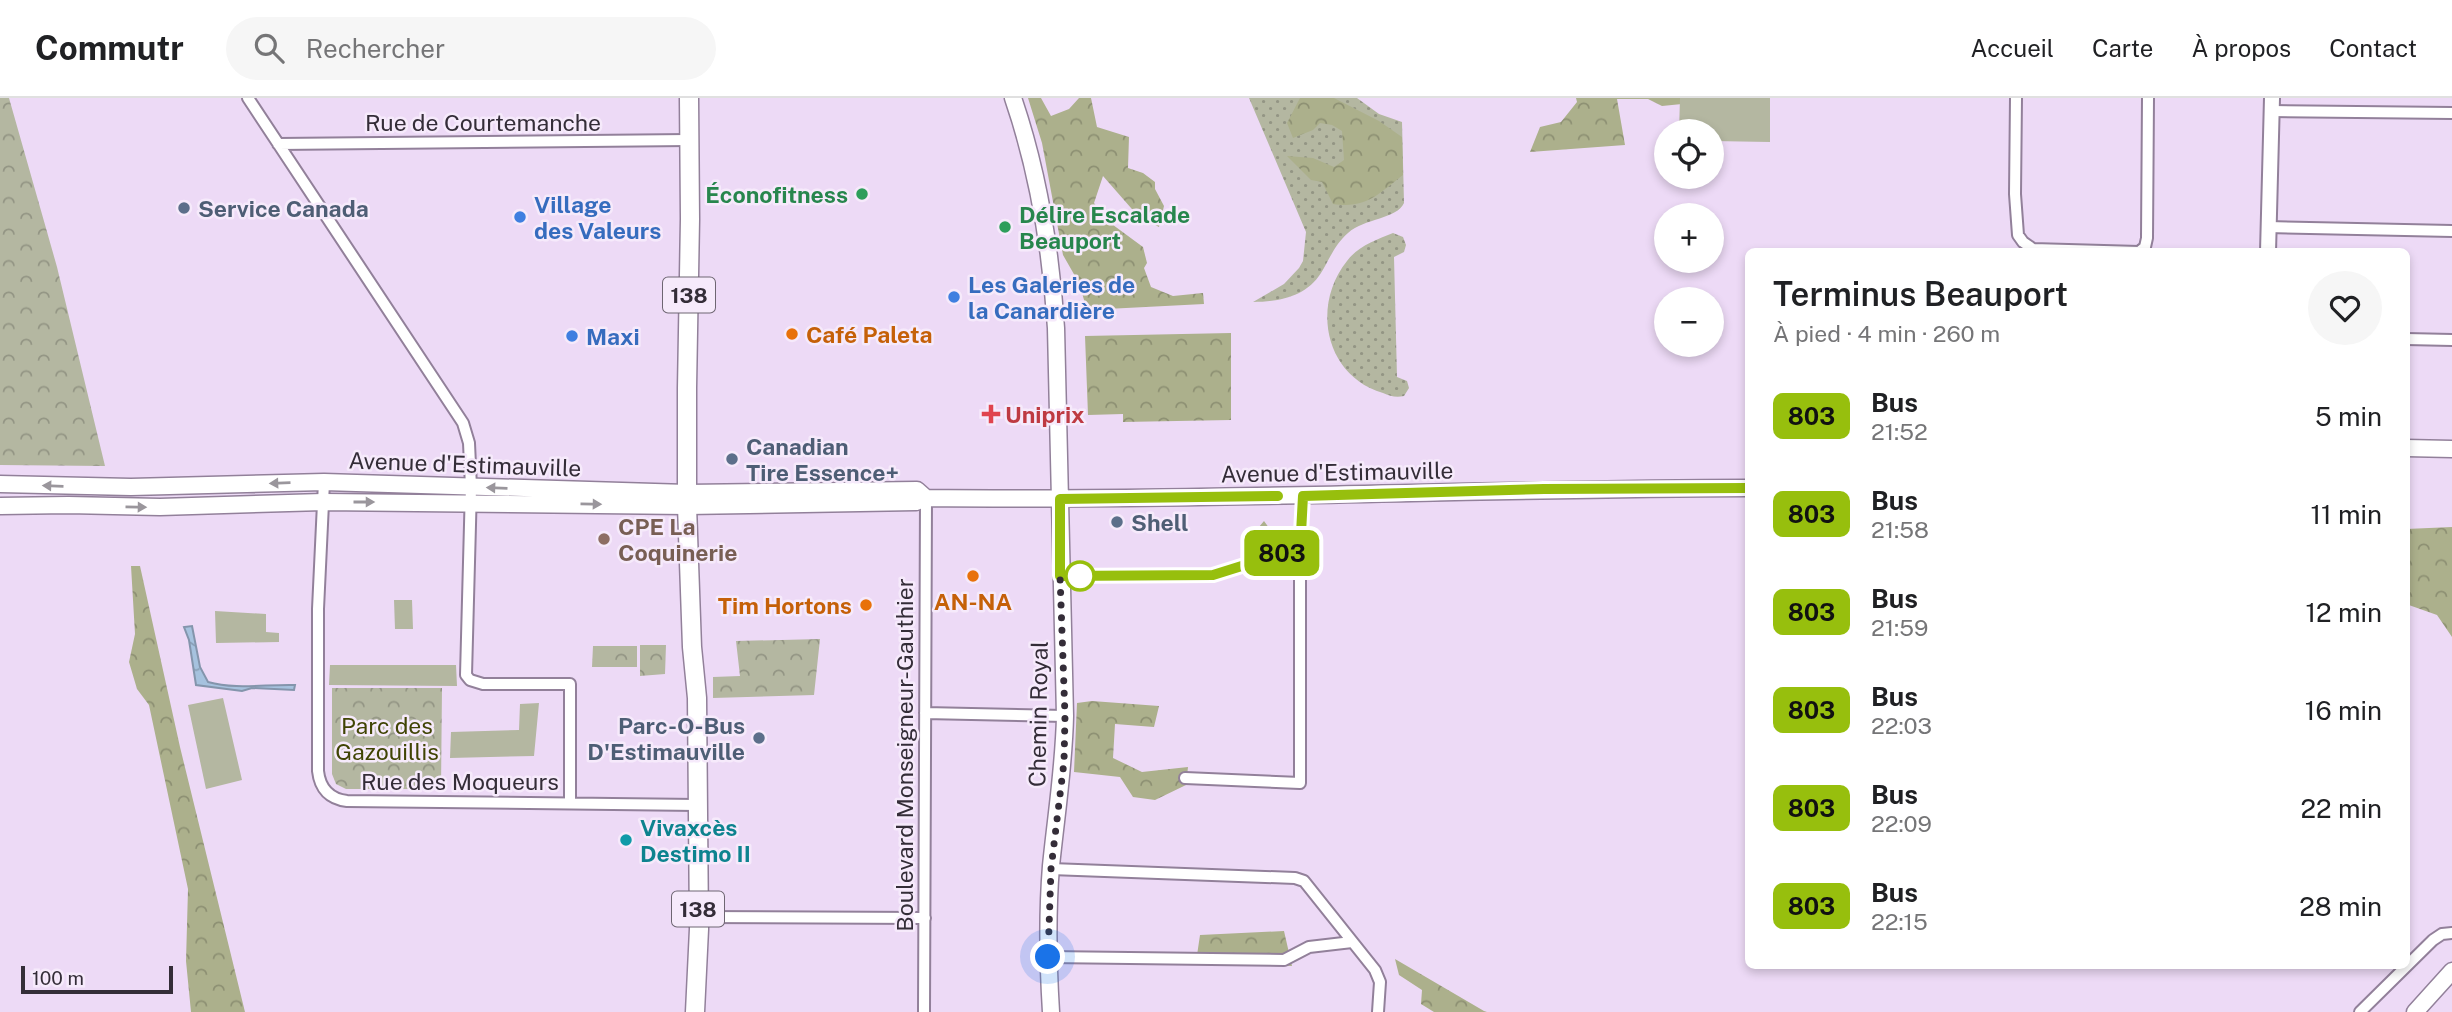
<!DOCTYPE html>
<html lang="fr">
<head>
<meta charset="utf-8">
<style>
  :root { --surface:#fff; --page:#f6f6f6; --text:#202124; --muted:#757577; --line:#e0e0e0 }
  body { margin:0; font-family:"Public Sans",sans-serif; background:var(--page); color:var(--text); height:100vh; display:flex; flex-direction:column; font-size:26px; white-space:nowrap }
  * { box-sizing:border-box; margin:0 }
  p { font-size:23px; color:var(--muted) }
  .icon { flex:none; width:38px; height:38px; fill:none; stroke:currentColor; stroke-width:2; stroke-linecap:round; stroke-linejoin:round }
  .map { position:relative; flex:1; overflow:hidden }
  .sheet { position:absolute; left:1745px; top:150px; width:665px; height:721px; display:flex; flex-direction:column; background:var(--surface); border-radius:10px; box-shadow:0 4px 10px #0003 }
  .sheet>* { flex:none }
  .badge { padding:0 14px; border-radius:10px; font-size:24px; line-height:46px }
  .fabs { position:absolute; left:1654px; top:21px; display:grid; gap:14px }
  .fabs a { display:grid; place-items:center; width:70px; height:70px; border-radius:50%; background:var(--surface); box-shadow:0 4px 10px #0003; font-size:35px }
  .scale { position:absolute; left:21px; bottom:18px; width:152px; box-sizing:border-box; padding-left:7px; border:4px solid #342d38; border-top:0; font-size:19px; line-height:24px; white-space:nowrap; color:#342d38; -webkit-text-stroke:5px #f6eafb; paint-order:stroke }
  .you { position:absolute; width:35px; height:35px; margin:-18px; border:5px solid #fff; border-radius:50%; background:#1a73e8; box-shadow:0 0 0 10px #1a73e833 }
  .map>.badge { position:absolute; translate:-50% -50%; box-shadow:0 0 0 4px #fff }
  .round { display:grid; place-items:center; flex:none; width:74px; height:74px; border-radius:37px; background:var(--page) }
  .headline { display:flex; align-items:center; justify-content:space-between; height:119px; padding:0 28px }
  h1 { font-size:33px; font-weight:600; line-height:52px }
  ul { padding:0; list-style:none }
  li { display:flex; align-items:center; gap:21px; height:98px; padding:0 28px }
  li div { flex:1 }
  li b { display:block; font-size:26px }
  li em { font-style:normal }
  li .badge { min-width:77px; font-weight:700; text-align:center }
  header { display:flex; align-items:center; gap:42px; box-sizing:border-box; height:98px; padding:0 35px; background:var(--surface); border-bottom:2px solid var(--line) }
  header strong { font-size:33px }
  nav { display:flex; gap:38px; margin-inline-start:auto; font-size:24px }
  .search { width:490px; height:63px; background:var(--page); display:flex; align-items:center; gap:18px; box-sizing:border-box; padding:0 24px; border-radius:38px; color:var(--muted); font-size:26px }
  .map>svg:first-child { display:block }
  .grass { fill:url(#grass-dots) }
  .forest { fill:url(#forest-crowns) }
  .park { fill:url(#park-crowns) }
  .garden { fill:#b4b7a1 }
  .water { fill:url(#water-ripples); stroke:#8495ac; stroke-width:2 }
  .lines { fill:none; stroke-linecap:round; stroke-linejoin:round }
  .minor-casing { stroke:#92809a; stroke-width:14 }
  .tertiary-casing { stroke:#92809a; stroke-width:18 }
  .secondary-casing { stroke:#92809a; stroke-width:19 }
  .primary-casing { stroke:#92809a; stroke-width:21 }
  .minor { stroke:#fff; stroke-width:10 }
  .tertiary { stroke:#fff; stroke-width:14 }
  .secondary { stroke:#fff; stroke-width:16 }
  .primary { stroke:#fff; stroke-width:18 }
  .oneway { fill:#9a969c }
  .line-casing { stroke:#fff; stroke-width:16 }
  .line { stroke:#97bf0d; stroke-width:10 }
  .walk { stroke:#342d38; stroke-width:7; stroke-dasharray:0 12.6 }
  .leisure-dot { fill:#2e9e5b; stroke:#f6eafb; stroke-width:2.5 }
  .service-dot { fill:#5c6f8a; stroke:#f6eafb; stroke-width:2.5 }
  .shop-dot { fill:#3f7fe0; stroke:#f6eafb; stroke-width:2.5 }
  .food-dot { fill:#e8710a; stroke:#f6eafb; stroke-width:2.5 }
  .health-dot { fill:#e0444e; stroke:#f6eafb; stroke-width:2.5 }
  .education-dot { fill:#8d6e63; stroke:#f6eafb; stroke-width:2.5 }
  .stop-dot { fill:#fff; stroke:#97bf0d; stroke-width:3.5 }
  .culture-dot { fill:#0f9aa8; stroke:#f6eafb; stroke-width:2.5 }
  .labels { text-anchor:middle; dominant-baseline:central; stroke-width:5; stroke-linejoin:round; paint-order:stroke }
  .shield { fill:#f6eafb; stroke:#6e6672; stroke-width:2 }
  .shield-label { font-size:21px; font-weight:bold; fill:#342d38 }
  .street-label { font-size:23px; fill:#342d38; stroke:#f6eafb }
  .leisure-label { font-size:23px; font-weight:bold; fill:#27864d; stroke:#f6eafb; text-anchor:end }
  .shop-label { font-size:23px; font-weight:bold; fill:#366cbe; stroke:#f6eafb; text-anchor:start }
  .service-label { font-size:23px; font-weight:bold; fill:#4e5e75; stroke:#f6eafb; text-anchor:start }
  .food-label { font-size:23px; font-weight:bold; fill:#c56008; stroke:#f6eafb; text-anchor:start }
  .health-label { font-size:23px; font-weight:bold; fill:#be3a42; stroke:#f6eafb; text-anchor:start }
  .education-label { font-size:23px; font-weight:bold; fill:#785e54; stroke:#f6eafb; text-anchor:start }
  .park-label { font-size:23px; fill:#404404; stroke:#f6eafb }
  .culture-label { font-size:23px; font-weight:bold; fill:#0d838f; stroke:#f6eafb; text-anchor:start }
</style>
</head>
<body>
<header>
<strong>Commutr</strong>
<div class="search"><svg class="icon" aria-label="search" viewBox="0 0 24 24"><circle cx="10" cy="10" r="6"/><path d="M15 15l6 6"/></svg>Rechercher</div>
<nav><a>Accueil</a><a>Carte</a><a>À propos</a><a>Contact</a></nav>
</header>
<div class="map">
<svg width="2452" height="914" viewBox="0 0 2452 914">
  <defs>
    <pattern id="grass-dots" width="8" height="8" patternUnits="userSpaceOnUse" patternTransform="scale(1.75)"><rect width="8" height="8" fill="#b4b7a1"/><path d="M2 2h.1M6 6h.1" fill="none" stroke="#939584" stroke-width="1.8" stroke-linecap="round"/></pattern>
    <pattern id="forest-crowns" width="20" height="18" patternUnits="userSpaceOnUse" patternTransform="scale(1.75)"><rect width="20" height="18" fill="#acb08c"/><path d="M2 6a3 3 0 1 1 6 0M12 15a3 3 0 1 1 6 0" fill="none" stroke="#8d9073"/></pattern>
    <pattern id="park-crowns" width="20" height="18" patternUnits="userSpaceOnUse" patternTransform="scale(1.75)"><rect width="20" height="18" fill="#b4b7a1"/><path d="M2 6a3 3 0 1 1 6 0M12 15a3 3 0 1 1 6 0" fill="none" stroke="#939584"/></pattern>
    <pattern id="water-ripples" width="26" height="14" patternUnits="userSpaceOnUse" patternTransform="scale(1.75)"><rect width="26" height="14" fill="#a6c2de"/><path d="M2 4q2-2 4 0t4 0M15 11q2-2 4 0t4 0" fill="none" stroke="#889eb5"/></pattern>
  </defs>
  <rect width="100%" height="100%" fill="#eddaf6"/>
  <path class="grass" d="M1249 0H1357L1379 16 1402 24 1404 105C1397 121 1365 120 1348 135 1335 146 1329 162 1321 175 1306 199 1278 204 1253 204L1284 186 1299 170 1303 163 1306 134Z
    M1393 135 1403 139 1406 147 1404 154 1394 159 1397 279 1407 283 1409 290 1404 298C1396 300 1390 298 1383 295 1325 278 1311 208 1347 163 1358 148 1376 142 1393 135Z"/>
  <path class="forest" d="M1028 0H1041L1051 18 1069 11 1079 0H1091L1097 29 1129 39 1128 70 1143 75 1155 84V91L1164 108 1159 129 1138 118 1103 78 1094 105 1109 124 1143 149 1147 165 1144 170 1151 189 1173 198 1203 195 1204 206 1087 212 1079 185 1063 157 1042 45Z
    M1300 0H1334L1379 23 1402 39 1403 77C1378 96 1367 111 1333 106L1322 84 1311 82 1287 58 1313 60 1334 69 1344 62 1342 33 1332 27 1320 25 1313 32 1293 40 1287 25Z
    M1576 0H1693L1692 5 1662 8 1648 1H1617L1625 47 1530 54 1540 29 1561 24 1577 4Z
    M1231 235V322L1123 324V316L1088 317 1085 238Z
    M1264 423 1280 445 1268 452 1243 448Z
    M2452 429V539L2437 517 2406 506V431Z
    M131 468H140L180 649 245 914H191L186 863 188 791 149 607 137 591 129 564 135 536Z
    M1092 603 1159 608 1154 629 1115 626 1113 660 1142 674 1188 669 1186 687 1155 702 1133 699 1120 679 1074 674 1077 605Z
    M1284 833 1292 868 1196 864 1200 837Z
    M1395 861 1484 913 1487 914H1434L1421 906 1422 892 1399 877Z"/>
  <path class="park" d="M0 0H9L57 169 105 368 0 367Z
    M820 541 814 597 713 600V579L740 578 736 543Z
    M640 547H666L665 576 640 578Z
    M593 548H637V569H592Z
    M332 590H442L441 691H346L336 686 332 676Z"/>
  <path class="garden" d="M1680 0H1770V44L1712 43V33H1679Z
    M394 502H412L413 531H395Z
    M215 513 266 516V534L279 535V544L216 545Z
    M330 567H456L457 588 329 587Z
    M223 600 242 682 206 691 188 607Z
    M539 605 534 658 450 660 451 634 519 632 520 606Z"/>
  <path class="water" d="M192 528 200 569 208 584C236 592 266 586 295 587L294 592 252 590 242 593 196 587 189 542 184 529Z"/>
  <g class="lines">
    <g class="minor-casing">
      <path id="minor" d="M248 0 463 325 469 345 471 389 466 577 470 582 483 586H570V705
        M2016 0 2015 96 2018 137 2023 144 2033 151 2139 154 2145 149 2147 140 2148 0
        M2272 13 2452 15
        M278 46 689 42
        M2268 129 2452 133
        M2406 241 2452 242
        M324 384 318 511V673C320 691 330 701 347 703L697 707
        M925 615 1065 618
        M1185 680 1300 685V454L1303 398
        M1051 771 1295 780 1304 783 1375 872 1380 884 1378 914
        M698 819 925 820
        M1048 859 1284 862 1309 849 1352 844
        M924 914 926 400
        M2360 914 2433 842 2442 836 2452 835"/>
    </g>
    <g class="tertiary-casing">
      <path id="tertiary" d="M2268 154 2272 0"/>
    </g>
    <g class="secondary-casing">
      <path id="secondary" d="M1013 0C1038 73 1051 153 1056 230L1065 618C1064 669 1056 718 1051 768 1047 817 1048 866 1051 914
        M2406 350 2452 351
        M0 386 131 389 324 384 687 395 917 392 926 400
        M0 408 68 407 160 409 323 404 687 408 916 404 926 400C1200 403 1474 391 1748 390
        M2415 914 2452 873"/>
    </g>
    <g class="primary-casing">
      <path id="primary" d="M689 0 690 121 687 290V408L692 549 697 600 699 831 695 914"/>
    </g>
    <use href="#minor" class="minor"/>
    <use href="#tertiary" class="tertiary"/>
    <use href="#secondary" class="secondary"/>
    <use href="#primary" class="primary"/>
  </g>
  <defs><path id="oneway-solid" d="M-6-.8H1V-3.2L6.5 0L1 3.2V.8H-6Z" transform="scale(1.75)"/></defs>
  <g class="oneway">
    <use href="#oneway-solid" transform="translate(280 385) rotate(178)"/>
    <use href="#oneway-solid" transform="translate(53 388) rotate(-178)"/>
    <use href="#oneway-solid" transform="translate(497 390) rotate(-178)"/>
    <use href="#oneway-solid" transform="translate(364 404)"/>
    <use href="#oneway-solid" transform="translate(591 406) rotate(1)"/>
    <use href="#oneway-solid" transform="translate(136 409) rotate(1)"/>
  </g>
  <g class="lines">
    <g class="line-casing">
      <path id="line" d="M1278 398 1060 401V478L1213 477 1286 454H1300L1303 398 1544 391 1748 390"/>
    </g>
    <use href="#line" class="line"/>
    <path class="walk" d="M1048 859 1051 771 1064 664 1065 618 1060 478H1080"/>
  </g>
  <g class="leisure-dot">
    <circle cx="862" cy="96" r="7"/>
    <circle cx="1005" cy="129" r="7"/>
  </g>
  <g class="service-dot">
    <circle cx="184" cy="110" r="7"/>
    <circle cx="732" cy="361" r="7"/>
    <circle cx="1117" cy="424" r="7"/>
    <circle cx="759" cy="640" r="7"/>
  </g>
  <g class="shop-dot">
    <circle cx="520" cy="119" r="7"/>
    <circle cx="954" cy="199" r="7"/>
    <circle cx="572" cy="238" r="7"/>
  </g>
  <g class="food-dot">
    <circle cx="792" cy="236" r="7"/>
    <circle cx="973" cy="478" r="7"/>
    <circle cx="866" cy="507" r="7"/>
  </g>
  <path class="health-dot" d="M987.5 305.5h7v7h7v7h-7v7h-7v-7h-7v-7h7z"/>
  <circle class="education-dot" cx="604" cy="441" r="7"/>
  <circle class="stop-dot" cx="1080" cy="478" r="14"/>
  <circle class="culture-dot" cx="626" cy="742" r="7"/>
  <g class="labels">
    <g class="shield">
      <rect x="663" y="179.5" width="52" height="35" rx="5"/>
      <rect x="672" y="793.5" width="52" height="35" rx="5"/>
    </g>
    <g class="shield-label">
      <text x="689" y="197">138</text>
      <text x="698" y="811">138</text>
    </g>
    <g class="street-label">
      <text x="483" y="24">Rue de Courtemanche</text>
      <text transform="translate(465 366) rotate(2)">Avenue d'Estimauville</text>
      <text transform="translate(1337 374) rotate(-1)">Avenue d'Estimauville</text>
      <text transform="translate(1038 616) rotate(-89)">Chemin Royal</text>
      <text transform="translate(904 657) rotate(-90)">Boulevard Monseigneur-Gauthier</text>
      <text x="460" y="683">Rue des Moqueurs</text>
    </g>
    <g class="leisure-label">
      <text x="848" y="96">Éconofitness</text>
      <text x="1019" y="116" text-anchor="start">Délire Escalade<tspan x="1019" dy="26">Beauport</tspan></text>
    </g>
    <g class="shop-label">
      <text x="534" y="106">Village<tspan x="534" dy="26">des Valeurs</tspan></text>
      <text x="968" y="186">Les Galeries de<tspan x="968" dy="26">la Canardière</tspan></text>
      <text x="586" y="238">Maxi</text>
    </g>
    <g class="service-label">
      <text x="198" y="110">Service Canada</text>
      <text x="746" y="348">Canadian<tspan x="746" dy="26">Tire Essence+</tspan></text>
      <text x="1131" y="424">Shell</text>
      <text x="745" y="627" text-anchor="end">Parc-O-Bus<tspan x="745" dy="26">D'Estimauville</tspan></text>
    </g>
    <g class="food-label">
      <text x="806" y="236">Café Paleta</text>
      <text x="973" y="503" text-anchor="middle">AN-NA</text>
      <text x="852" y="507" text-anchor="end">Tim Hortons</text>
    </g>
    <g class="health-label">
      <text x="1005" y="316">Uniprix</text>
    </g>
    <g class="education-label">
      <text x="618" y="428">CPE La<tspan x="618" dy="26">Coquinerie</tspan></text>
    </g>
    <g class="park-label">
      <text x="387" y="627">Parc des<tspan x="387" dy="26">Gazouillis</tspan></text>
    </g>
    <g class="culture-label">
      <text x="640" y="729">Vivaxcès<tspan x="640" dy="26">Destimo II</tspan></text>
    </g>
  </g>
</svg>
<div class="fabs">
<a><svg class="icon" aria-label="locate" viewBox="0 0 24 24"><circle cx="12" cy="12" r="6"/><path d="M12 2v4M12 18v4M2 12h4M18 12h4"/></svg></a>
<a>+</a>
<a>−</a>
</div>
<div class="scale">100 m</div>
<div class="you" style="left:1048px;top:859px"></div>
<b class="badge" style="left:1282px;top:455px;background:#97bf0d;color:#111">803</b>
<section class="sheet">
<div class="headline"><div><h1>Terminus Beauport</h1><p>À pied · 4 min · 260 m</p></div><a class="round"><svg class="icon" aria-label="heart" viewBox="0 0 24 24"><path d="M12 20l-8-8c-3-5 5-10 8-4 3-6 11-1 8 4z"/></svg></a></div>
<ul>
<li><span class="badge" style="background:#97bf0d;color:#111">803</span><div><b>Bus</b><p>21:52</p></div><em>5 min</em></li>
<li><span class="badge" style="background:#97bf0d;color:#111">803</span><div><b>Bus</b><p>21:58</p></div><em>11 min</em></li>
<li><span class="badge" style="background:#97bf0d;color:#111">803</span><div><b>Bus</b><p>21:59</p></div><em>12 min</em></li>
<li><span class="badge" style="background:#97bf0d;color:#111">803</span><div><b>Bus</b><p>22:03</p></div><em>16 min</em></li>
<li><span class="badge" style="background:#97bf0d;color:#111">803</span><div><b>Bus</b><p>22:09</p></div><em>22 min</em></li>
<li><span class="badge" style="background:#97bf0d;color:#111">803</span><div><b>Bus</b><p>22:15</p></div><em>28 min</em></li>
</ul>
</section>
</div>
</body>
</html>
